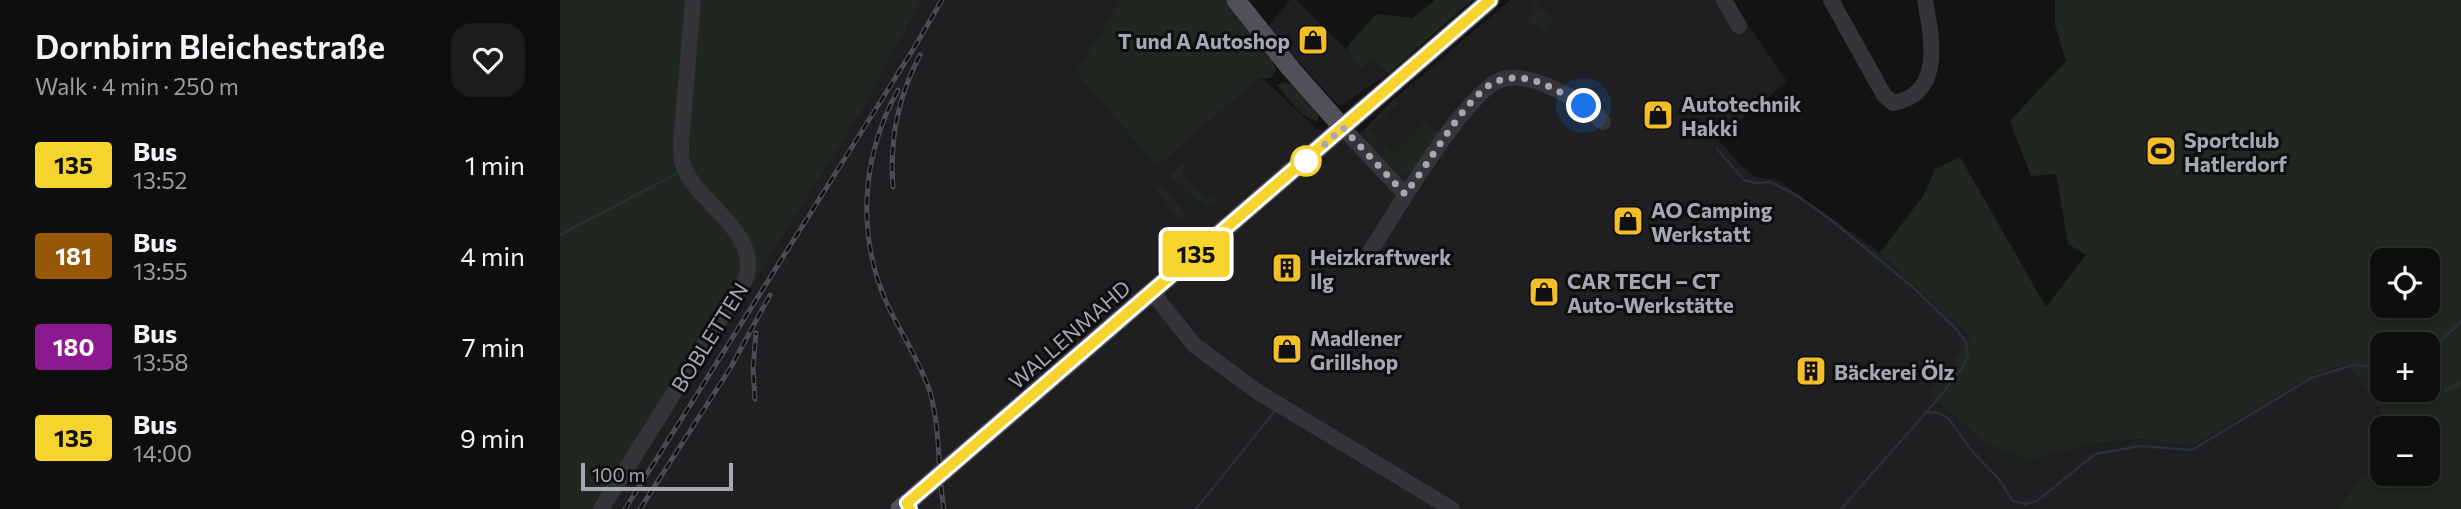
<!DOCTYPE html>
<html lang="en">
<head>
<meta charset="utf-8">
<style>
  :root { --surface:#0e0e0f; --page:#1c1c1d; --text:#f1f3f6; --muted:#9b9c9e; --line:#2e2e2f }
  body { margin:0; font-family:Commissioner,sans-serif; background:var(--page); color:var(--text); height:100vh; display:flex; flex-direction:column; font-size:26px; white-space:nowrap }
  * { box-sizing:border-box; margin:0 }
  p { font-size:23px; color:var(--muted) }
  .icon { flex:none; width:38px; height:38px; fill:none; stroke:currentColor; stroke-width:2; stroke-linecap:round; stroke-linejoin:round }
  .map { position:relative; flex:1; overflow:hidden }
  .drawer { display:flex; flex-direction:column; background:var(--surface); width:560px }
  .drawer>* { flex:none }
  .badge { padding:0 14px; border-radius:5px; font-size:24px; line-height:46px }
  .fabs { position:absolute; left:1810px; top:248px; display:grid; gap:14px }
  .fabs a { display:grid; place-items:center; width:70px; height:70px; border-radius:14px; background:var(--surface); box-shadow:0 4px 10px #0003,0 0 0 2px var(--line); font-size:35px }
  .scale { position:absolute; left:21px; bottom:18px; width:152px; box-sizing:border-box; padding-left:7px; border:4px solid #a4a8b5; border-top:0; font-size:19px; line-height:24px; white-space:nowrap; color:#a4a8b5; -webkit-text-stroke:5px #0e0e0f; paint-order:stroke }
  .you { position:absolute; width:35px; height:35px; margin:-18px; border:5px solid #fff; border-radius:50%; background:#1a73e8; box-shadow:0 0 0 10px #1a73e833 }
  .map>.badge { position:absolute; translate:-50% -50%; box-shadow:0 0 0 4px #fff }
  .round { display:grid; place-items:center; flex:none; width:74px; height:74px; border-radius:21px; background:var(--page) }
  .summary { display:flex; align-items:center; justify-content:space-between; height:119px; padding:0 35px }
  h1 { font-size:33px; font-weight:600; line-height:52px }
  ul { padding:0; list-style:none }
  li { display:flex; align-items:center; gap:21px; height:91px; padding:0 35px }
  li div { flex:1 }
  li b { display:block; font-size:26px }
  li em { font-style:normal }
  li .badge { min-width:77px; font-weight:700; text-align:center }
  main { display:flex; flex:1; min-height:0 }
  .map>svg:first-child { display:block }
  .built { fill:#1f1f21 }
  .green { fill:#1f2720; fill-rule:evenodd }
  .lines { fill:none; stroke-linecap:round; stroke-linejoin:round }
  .stream { stroke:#293038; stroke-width:2.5 }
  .minor { stroke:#343439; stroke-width:16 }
  .major { stroke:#505158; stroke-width:19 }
  .rail-casing { stroke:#4b4c52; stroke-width:5 }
  .rail { stroke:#0e0e0f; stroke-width:2.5; stroke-dasharray:8; stroke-linecap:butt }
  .line-casing { stroke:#fff; stroke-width:16 }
  .line { stroke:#f6d32d; stroke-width:10 }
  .walk { stroke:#a4a8b5; stroke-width:7; stroke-dasharray:0 12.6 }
  .stop-dot { fill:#fff; stroke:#f6d32d; stroke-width:3.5 }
  .labels { text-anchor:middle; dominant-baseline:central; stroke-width:6; stroke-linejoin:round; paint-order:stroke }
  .poi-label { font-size:21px; font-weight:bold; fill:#a4a8b5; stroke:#0e0e0f; text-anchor:start }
  .street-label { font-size:21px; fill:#a4a8b5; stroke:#0e0e0f }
</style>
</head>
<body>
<main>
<section class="drawer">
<div class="summary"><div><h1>Dornbirn Bleichestraße</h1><p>Walk · 4 min · 250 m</p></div><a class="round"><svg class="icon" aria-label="heart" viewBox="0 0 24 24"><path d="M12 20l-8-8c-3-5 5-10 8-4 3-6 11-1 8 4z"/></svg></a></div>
<ul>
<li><span class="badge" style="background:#f6d32d;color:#111">135</span><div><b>Bus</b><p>13:52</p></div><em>1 min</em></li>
<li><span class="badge" style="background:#965709;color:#fff">181</span><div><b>Bus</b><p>13:55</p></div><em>4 min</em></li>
<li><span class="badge" style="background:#8d198f;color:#fff">180</span><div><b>Bus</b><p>13:58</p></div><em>7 min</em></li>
<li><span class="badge" style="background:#f6d32d;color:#111">135</span><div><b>Bus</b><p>14:00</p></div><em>9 min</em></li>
</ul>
</section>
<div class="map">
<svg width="1901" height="509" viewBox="0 0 1901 509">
  <rect width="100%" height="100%" fill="#131314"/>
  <path class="built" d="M362 0H561L597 165 700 76 756 128 785 140 804 130 834 99 950 0H1171L1227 81 1158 139 1180 165 1196 177 1218 180 1320 253 1412 337 1469 460 1530 444 1581 439 1632 446 1750 376 1788 364 1832 429H1822V447L1778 509H52L300 114Z
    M730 0H736L786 49 800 68 813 58 828 74 781 106 773 100 708 27Z"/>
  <path class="green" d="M0 0H362L300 114 52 509H0Z
    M561 0H668L712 60 716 69 712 77 706 79 700 77 597 166 516 72Z
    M875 0H912L828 74 813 58 800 69 786 48 816 14 853 18Z
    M973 0H980L975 6 994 18 986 33 967 20 974 9 971 6Z
    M1495 0H1901V509H1778L1822 447V474H1867V429H1832L1788 364 1750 376 1632 446 1581 439 1530 444 1469 460 1426 443 1369 395 1411 337 1320 253 1363 196 1375 169 1400 157 1486 307 1526 255 1508 244 1496 174 1471 176 1450 121 1506 61 1495 25ZM1822 261H1867V306H1822ZM1822 345H1867V390H1822Z
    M723 82 732 84 759 116 758 121C742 120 727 96 717 85Z
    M834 99 838 103 810 130 819 139 812 146 804 130Z
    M864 123 879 133 851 173 842 176 819 153 826 146 834 154Z
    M622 164 626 166 621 172 647 198 654 194 660 201 647 208 611 177 612 173Z
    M587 178 610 193 626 216 622 220 618 218Z"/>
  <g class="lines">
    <path class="stream" d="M1157 149 1184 180 1195 183 1210 182 1236 195 1271 220 1355 289 1397 330 1406 342 1408 353 1405 364 1378 399 1281 509
      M0 235 116 174
      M1867 353 1901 322
      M1867 387H1868
      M1885 391 1901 382
      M1365 412 1379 413 1389 419 1411 450 1438 478 1453 501 1466 504 1477 501 1535 454 1580 446 1632 450 1751 378 1793 365 1822 367
      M636 509 714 412"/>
    <path class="minor" d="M1164 0 1179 26
      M1271 0 1324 95 1333 103C1384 94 1372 38 1365 0
      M783 128 845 194
      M811 250C834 215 908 87 943 79 975 72 1022 101 1043 122
      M592 292 634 345 698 392 892 509
      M41 509 186 278C201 229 131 201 122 161 119 144 123 124 124 107 127 71 130 36 133 0"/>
    <path class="major" d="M676 0 731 69 783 128
      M340 509 930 0"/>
    <g class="rail-casing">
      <path id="rail" d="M338 90C301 157 296 236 328 306 342 335 360 361 370 392 381 430 377 471 384 509
        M333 187C329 139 338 97 360 55
        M195 399 193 368 196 333
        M65 509 354 48 382 0
        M80 509 171 367 210 295"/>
    </g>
    <use href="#rail" class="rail"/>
  </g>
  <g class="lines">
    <g class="line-casing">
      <path id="line" d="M350 509 347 503 930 0"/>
    </g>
    <use href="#line" class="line"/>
    <path class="walk" d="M746 161 783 128 845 194C870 163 898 109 928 86 935 81 945 78 954 78 979 77 1003 94 1024 106"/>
  </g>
  <defs>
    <g id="shop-square" transform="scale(1.575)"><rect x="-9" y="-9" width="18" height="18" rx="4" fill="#f4be2b" stroke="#0e0e0f"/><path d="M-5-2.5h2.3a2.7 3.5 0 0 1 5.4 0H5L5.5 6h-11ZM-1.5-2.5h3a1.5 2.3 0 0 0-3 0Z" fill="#111"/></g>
    <g id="stadium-square" transform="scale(1.575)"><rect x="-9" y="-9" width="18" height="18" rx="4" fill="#f4be2b" stroke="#0e0e0f"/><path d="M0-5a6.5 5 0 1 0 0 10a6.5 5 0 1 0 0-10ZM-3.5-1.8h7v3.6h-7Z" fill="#111"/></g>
    <g id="building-square" transform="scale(1.575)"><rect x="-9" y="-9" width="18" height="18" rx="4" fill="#f4be2b" stroke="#0e0e0f"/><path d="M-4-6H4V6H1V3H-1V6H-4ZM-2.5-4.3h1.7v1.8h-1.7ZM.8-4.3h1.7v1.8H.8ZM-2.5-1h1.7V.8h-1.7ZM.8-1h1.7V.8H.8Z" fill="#111"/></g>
  </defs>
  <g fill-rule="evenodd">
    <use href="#shop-square" x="753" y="40"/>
    <use href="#shop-square" x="1098" y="115"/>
    <use href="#stadium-square" x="1601" y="151"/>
    <use href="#shop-square" x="1068" y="221"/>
    <use href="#building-square" x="727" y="268"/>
    <use href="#shop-square" x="984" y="292"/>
    <use href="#shop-square" x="727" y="349"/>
    <use href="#building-square" x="1251" y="371"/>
  </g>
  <circle class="stop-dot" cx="746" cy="161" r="14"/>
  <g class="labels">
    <g class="poi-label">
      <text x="730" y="40" text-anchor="end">T und A Autoshop</text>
      <text x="1121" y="103">Autotechnik<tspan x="1121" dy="24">Hakki</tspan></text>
      <text x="1624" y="139">Sportclub<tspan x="1624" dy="24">Hatlerdorf</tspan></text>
      <text x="1091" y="209">AO Camping<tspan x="1091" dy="24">Werkstatt</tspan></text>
      <text x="750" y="256">Heizkraftwerk<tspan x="750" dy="24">Ilg</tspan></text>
      <text x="1007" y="280">CAR TECH – CT<tspan x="1007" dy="24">Auto-Werkstätte</tspan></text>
      <text x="750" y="337">Madlener<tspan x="750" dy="24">Grillshop</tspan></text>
      <text x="1274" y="371">Bäckerei Ölz</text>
    </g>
    <g class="street-label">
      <text transform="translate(509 334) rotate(-41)">WALLENMAHD</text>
      <text transform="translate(149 337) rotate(-58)">BOBLETTEN</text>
    </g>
  </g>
</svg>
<div class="fabs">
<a><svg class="icon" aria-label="locate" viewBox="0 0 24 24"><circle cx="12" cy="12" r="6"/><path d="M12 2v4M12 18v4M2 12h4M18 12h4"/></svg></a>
<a>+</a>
<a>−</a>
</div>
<div class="scale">100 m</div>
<div class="you" style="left:1024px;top:106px"></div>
<b class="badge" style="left:636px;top:254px;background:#f6d32d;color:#111">135</b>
</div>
</main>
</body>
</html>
